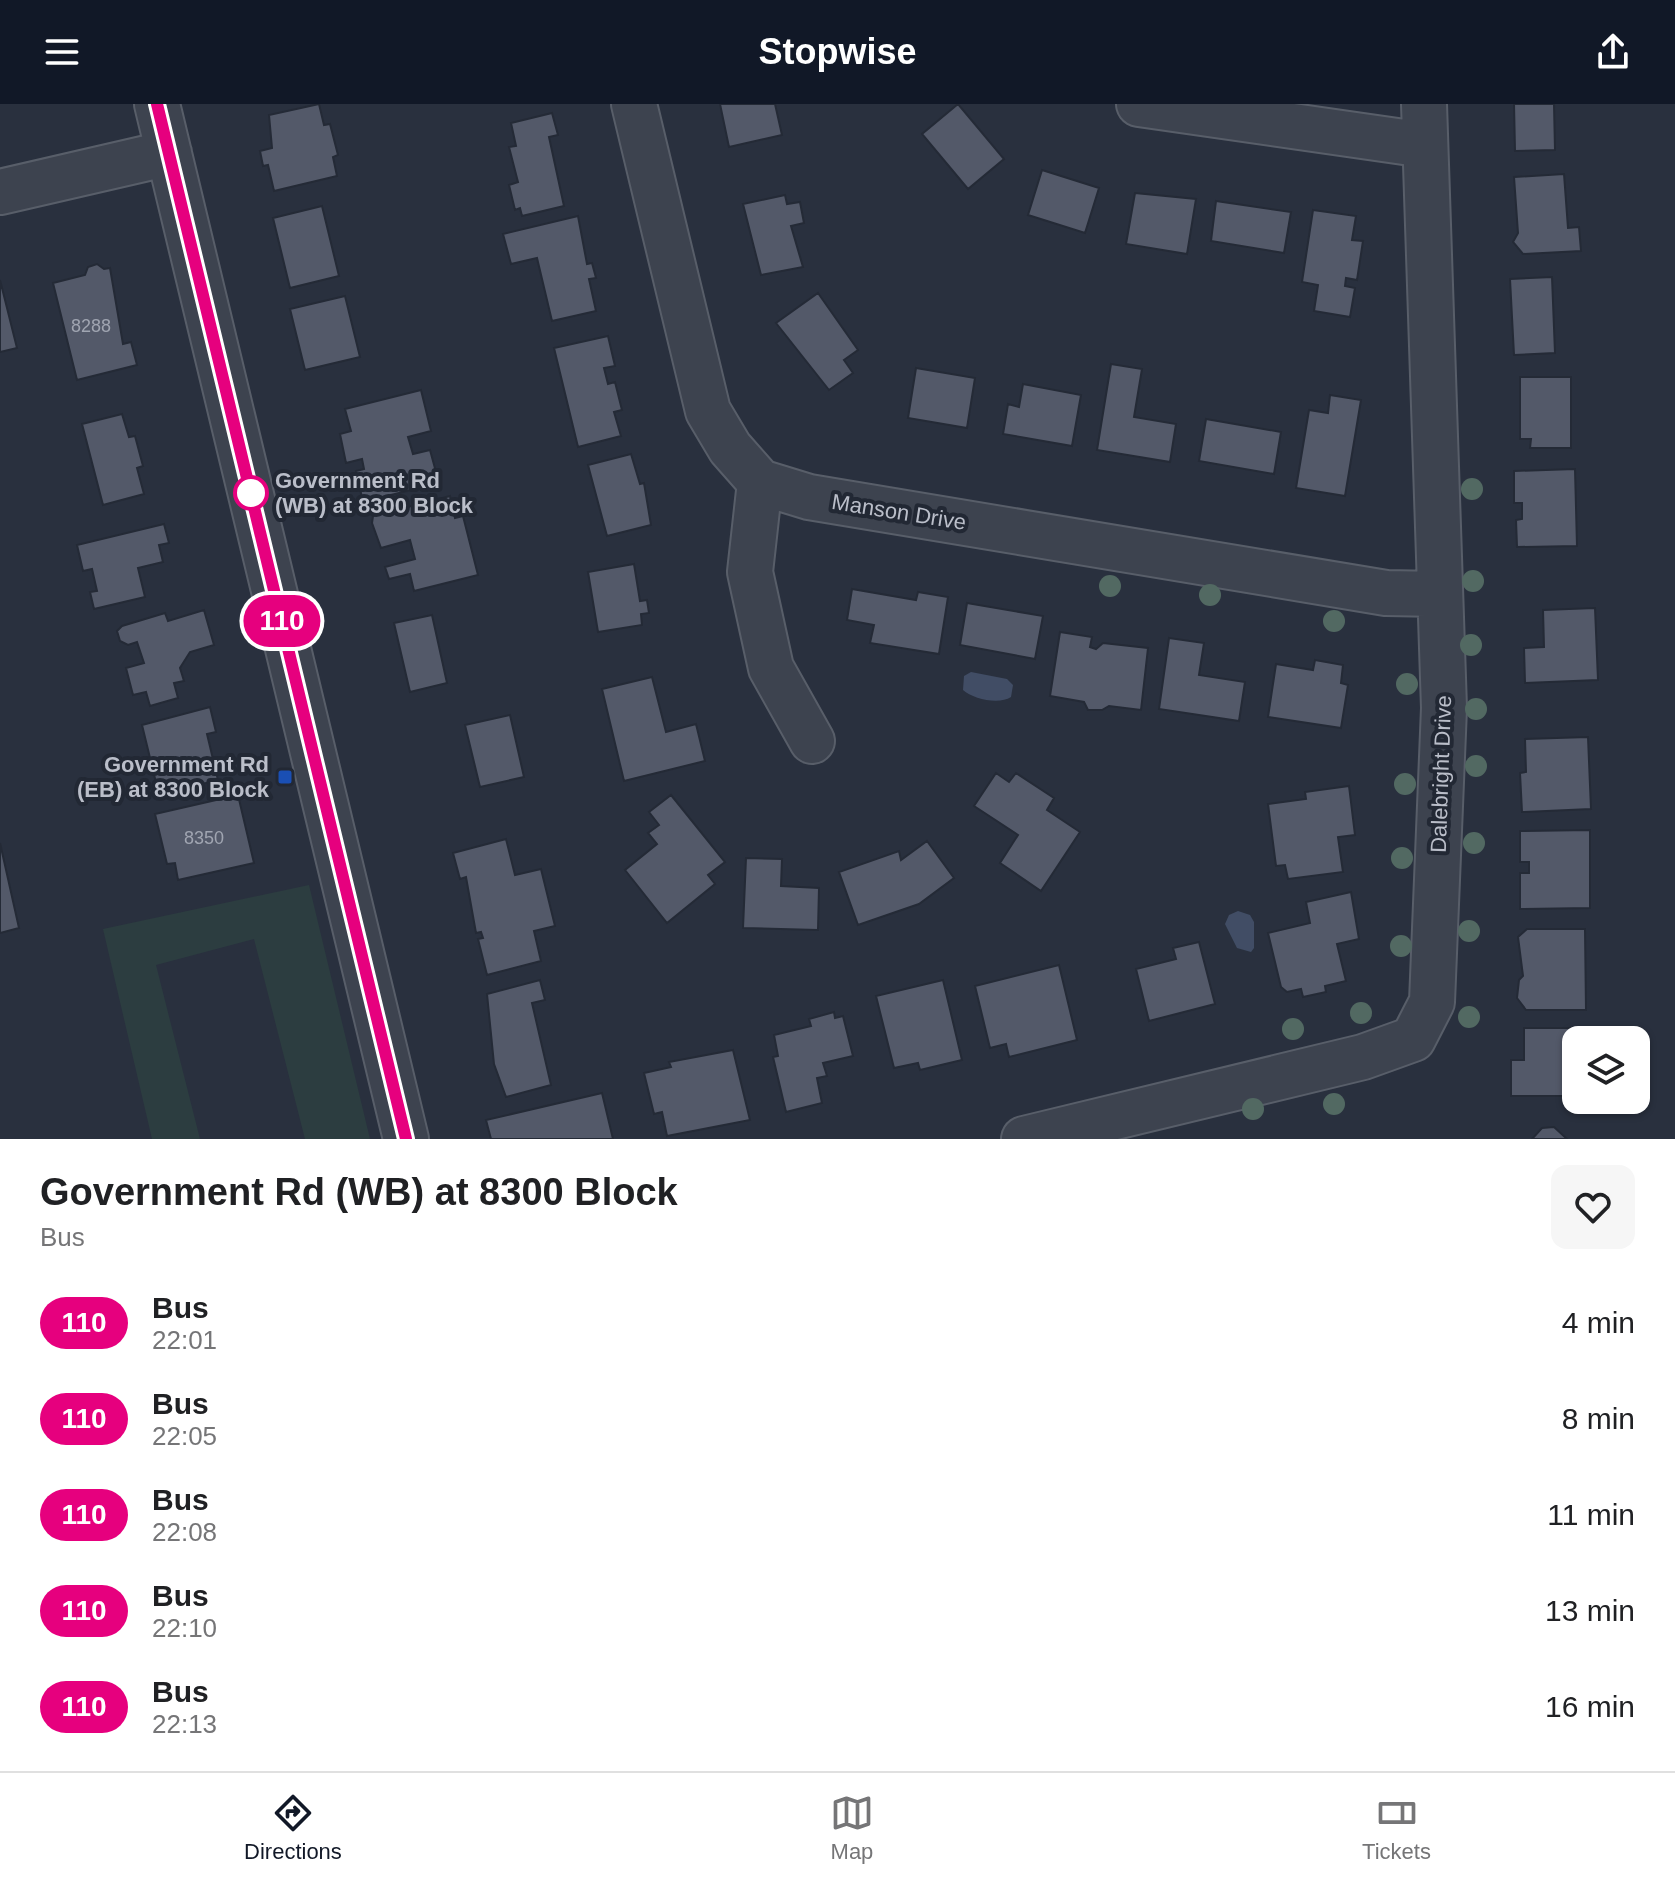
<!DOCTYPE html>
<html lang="en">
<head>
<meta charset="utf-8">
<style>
  :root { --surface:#fff; --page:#f6f6f6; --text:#202124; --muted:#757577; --line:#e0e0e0; --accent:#111827 }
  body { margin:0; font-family:Helvetica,sans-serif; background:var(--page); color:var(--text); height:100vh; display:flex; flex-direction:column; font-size:30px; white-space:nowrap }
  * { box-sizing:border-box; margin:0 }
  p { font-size:26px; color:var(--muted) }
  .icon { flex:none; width:44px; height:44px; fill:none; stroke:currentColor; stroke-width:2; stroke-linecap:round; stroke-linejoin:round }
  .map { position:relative; height:1035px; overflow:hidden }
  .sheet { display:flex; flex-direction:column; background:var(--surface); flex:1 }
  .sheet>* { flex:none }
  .badge { padding:0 16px; border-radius:26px; font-size:28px; line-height:52px }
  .fabs { position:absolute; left:1562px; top:922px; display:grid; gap:16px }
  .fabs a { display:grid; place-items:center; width:88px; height:88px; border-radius:16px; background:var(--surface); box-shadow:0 2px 6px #0004; font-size:40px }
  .map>.badge { position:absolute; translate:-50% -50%; box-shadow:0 0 0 4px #fff }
  .round { display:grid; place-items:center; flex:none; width:84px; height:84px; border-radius:16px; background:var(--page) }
  .summary { display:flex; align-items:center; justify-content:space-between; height:136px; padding:0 40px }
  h1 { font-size:38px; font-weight:700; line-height:60px }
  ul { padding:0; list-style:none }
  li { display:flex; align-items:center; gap:24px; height:96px; padding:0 40px }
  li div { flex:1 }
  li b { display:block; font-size:30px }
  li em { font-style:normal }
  li .badge { min-width:88px; font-weight:700; text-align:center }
  header { display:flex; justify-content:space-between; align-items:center; height:104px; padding:0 40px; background:var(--accent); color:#fff; font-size:36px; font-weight:700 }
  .dock { display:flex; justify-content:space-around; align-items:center; height:112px; border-top:2px solid var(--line); background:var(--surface); font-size:22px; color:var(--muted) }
  .dock a { display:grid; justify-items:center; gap:4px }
  .dock .active { color:var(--accent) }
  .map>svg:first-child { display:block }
  .green { fill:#2c3d40 }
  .water { fill:#414d65 }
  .building { fill:#535969; stroke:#242a36; stroke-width:2 }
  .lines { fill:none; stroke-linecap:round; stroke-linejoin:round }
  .minor-casing { stroke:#585e69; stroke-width:48 }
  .minor { stroke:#3d434f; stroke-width:44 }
  .tree { fill:#526962 }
  .line-casing { stroke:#fff; stroke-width:18 }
  .line { stroke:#e6007e; stroke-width:12 }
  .stop-dot { fill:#fff; stroke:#e6007e; stroke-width:4 }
  .transit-dot { fill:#1a4fb4; stroke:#222834; stroke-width:3 }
  .labels { text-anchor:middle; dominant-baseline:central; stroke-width:8; stroke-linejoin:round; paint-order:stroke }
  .number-label { font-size:18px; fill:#a0a5b1 }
  .stop-label { font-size:22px; font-weight:bold; fill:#babec9; stroke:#222834; text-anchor:start }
  .street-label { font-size:22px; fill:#babec9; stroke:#222834 }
  .poi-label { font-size:22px; font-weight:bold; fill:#babec9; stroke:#222834; text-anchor:end }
</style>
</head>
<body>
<header><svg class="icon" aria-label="menu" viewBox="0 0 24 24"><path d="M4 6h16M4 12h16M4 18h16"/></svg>Stopwise<svg class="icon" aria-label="share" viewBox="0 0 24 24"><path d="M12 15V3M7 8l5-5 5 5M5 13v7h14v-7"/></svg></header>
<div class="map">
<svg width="1675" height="1035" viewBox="0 0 1675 1035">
  <rect width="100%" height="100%" fill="#29303e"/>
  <path class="green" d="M309 781 370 1035H305L254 835 156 861 200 1035H152L103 825Z"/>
  <path class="water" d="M971 568 1007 575 1013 581 1011 593C999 601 973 595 963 586L964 572Z
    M1238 807 1250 811 1254 818V844L1251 848 1237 844 1225 820 1229 811Z"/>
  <path class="building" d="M319 0 324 21 330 20 338 51 333 53 337 72 274 87 268 61 263 62 260 47 272 44 269 11Z
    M720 0H775L782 31 729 43Z
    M958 0 1004 55 968 85 922 30Z
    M1514 0H1554L1555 46 1515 47Z
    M552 9 558 31 549 33 564 102 522 112 520 104 515 106 509 81 518 78 509 43 516 42 511 19Z
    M1042 66 1099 84 1085 129 1028 111Z
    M1564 70 1568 124 1579 123 1581 147 1523 150 1513 138 1518 129 1514 73Z
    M1135 89 1196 95 1187 150 1126 140Z
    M785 91 787 100 800 98 804 119 791 122 803 163 761 171 743 100Z
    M1216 97 1291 108 1284 149 1211 137Z
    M322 102 339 172 290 184 273 114Z
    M1313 106 1356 112 1352 136 1363 137 1357 176 1346 174 1345 182 1355 184 1350 213 1314 207 1318 181 1302 178Z
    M578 112 587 160 592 159 596 174 589 175 596 207 552 217 537 154 511 160 503 130Z
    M97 160 104 165 110 164 123 240 131 238 137 261 77 276 53 179 85 171 88 163Z
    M1552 173 1555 249 1514 251 1510 175Z
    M0 176 17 244 0 248Z
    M818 189 858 246 844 256 853 269 829 286 776 219Z
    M345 192 360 253 305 266 290 205Z
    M608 232 615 262 604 264 608 280 615 278 622 306 614 308 621 332 578 343 554 244Z
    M1111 260 1142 265 1134 313 1176 320 1170 358 1097 346Z
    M916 264 975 274 967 324 908 314Z
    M1520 273H1571V344H1530L1531 335H1520Z
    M1023 280 1081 291 1072 342 1003 330 1008 300 1019 303Z
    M421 286 431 327 408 333 413 350 430 346 439 379 363 398 356 367 364 365 362 355 346 359 340 330 351 327 345 305Z
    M1330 291 1361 296 1345 392 1296 384 1309 306 1328 309Z
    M122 310 129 333 135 332 143 362 137 364 144 390 103 401 82 320Z
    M1206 315 1281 328 1274 370 1199 357Z
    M631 350 640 380 644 379 651 421 607 432 588 361Z
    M1575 365 1577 442 1517 443 1516 416 1522 415V399H1514V367Z
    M450 392 455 414 463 412 478 471 414 487 410 470 389 475 385 463 415 455 410 436 381 444 372 419 373 412Z
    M164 420 169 439 159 441 163 458 138 464 145 493 94 505 90 488 97 487 92 465 83 467 77 441Z
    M634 460 640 497 647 496 649 509 641 510 642 521 598 528 588 468Z
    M852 485 916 496 918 488 948 493 939 550 870 539 874 521 847 516Z
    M967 499 1043 512 1035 555 960 541Z
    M1595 504 1598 576 1525 579 1524 544 1544 543 1543 506Z
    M204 506 214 541 190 548 180 564 184 577 174 579 178 594 150 602 146 588 133 591 126 564 144 559 137 538 128 541 120 537 117 527 122 522 165 509 168 517Z
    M432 511 447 579 410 588 394 519Z
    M1060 528 1092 533 1090 543 1096 545 1103 539 1148 544 1141 606 1109 602 1102 606H1088L1084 598 1050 592Z
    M1169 534 1204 539 1199 571 1245 578 1239 617 1159 605Z
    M1315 556 1343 561 1341 579 1348 581 1341 624 1268 613 1276 560 1313 566Z
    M652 573 666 628 696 620 705 657 624 677 602 585Z
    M210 603 216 628 207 630 218 676 159 691 142 621Z
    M510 611 524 673 480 683 465 621Z
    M1588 633 1591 705 1522 708 1520 669 1526 668 1525 635Z
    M996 669 1009 678 1016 669 1054 694 1047 706 1080 728 1041 787 1000 759 1018 731 974 702Z
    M1349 682 1355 731 1338 733 1343 768 1288 775 1285 761 1276 762 1268 700 1306 695 1305 688Z
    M238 691 254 759 178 776 175 759 167 760 155 710Z
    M671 691 725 758 708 771 715 780 667 819 625 766 657 740 648 729 659 721 649 708Z
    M1590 726V804L1520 805V769H1529V758H1520V727Z
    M506 735 515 771 541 765 555 822 534 827 541 857 487 871 478 835 483 834 481 828 476 829 466 773 460 775 453 749Z
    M927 737 954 774 919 800 858 821 839 768 899 747 901 756Z
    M0 739 19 824 0 829Z
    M746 754 782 755 781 782 819 784 818 826 743 824Z
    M1351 788 1359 835 1337 840 1346 877 1325 882 1326 888 1303 893 1301 885 1287 888 1281 883 1268 829 1310 819 1306 798Z
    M1527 825H1585L1586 906H1526L1517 894 1519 876 1523 872 1518 833Z
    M1199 838 1215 900 1149 917 1136 865 1176 855 1173 844Z
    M1059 861 1077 936 1009 953 1006 940 990 944 975 882Z
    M540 876 545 896 532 899 551 981 506 993 494 960 487 890Z
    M943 876 962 956 920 966 918 959 894 964 876 892Z
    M834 908 835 914 843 912 853 952 823 959 827 972 817 974 822 999 786 1008 773 953 778 952 774 931 811 922 809 915Z
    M1524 924H1583V936H1576V992H1511V956H1524Z
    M733 946 750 1016 667 1032 662 1008 654 1010 644 969 671 963 669 958Z
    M602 989 613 1035H491L486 1016Z
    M1554 1023 1567 1035H1532L1542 1024Z"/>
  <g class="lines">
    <g class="minor-casing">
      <path id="minor" d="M157 0 406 1035
        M634 0 708 307 730 344 760 378 809 393 1386 489 1440 490
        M1139 0 1425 41
        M0 88 169 49
        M760 378 750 468 771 564 812 637
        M1024 1035 1363 953 1413 935 1432 898 1444 604 1424 0"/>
    </g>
    <use href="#minor" class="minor"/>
  </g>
  <g class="tree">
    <circle cx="1472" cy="385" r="11"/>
    <circle cx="1473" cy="477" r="11"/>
    <circle cx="1110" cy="482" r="11"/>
    <circle cx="1210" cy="491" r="11"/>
    <circle cx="1334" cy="517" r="11"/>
    <circle cx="1471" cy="541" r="11"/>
    <circle cx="1407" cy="580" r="11"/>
    <circle cx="1476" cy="605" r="11"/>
    <circle cx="1476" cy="662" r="11"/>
    <circle cx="1405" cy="680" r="11"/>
    <circle cx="1474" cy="739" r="11"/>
    <circle cx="1402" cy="754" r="11"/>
    <circle cx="1469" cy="827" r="11"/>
    <circle cx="1401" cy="842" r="11"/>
    <circle cx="1361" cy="909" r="11"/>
    <circle cx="1469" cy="913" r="11"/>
    <circle cx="1293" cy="925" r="11"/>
    <circle cx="1334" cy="1000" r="11"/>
    <circle cx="1253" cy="1005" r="11"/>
  </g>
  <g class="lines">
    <g class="line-casing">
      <path id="line" d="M157 0 406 1035"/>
    </g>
    <use href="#line" class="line"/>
  </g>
  <circle class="stop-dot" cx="251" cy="389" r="16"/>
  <rect class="transit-dot" x="277" y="665" width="16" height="16" rx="4"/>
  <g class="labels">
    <g class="number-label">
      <text x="91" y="222">8288</text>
      <text x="204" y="734">8350</text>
    </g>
    <g class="stop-label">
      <text x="275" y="376">Government Rd<tspan x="275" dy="25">(WB) at 8300 Block</tspan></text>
    </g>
    <g class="street-label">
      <text transform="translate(899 408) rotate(9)">Manson Drive</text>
      <text transform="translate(1441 670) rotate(-88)">Dalebright Drive</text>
    </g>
    <g class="poi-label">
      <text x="269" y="660">Government Rd<tspan x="269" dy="25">(EB) at 8300 Block</tspan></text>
    </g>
  </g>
</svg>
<div class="fabs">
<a><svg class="icon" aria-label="layers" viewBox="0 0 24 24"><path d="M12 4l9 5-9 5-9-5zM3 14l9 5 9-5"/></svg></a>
</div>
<b class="badge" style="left:282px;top:517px;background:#e6007e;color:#fff">110</b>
</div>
<section class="sheet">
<div class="summary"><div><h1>Government Rd (WB) at 8300 Block</h1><p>Bus</p></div><a class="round"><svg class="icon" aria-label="heart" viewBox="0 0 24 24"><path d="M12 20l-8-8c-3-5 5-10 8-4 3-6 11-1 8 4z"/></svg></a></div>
<ul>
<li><span class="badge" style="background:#e6007e;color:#fff">110</span><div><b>Bus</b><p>22:01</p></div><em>4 min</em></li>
<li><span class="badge" style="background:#e6007e;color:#fff">110</span><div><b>Bus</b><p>22:05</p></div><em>8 min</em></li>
<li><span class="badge" style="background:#e6007e;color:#fff">110</span><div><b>Bus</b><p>22:08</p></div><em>11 min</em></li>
<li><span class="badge" style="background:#e6007e;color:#fff">110</span><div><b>Bus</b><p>22:10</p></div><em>13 min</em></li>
<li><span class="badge" style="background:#e6007e;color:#fff">110</span><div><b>Bus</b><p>22:13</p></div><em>16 min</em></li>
</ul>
</section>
<nav class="dock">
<a class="active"><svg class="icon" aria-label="directions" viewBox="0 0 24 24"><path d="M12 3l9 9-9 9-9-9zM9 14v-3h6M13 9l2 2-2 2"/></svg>Directions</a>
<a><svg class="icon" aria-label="map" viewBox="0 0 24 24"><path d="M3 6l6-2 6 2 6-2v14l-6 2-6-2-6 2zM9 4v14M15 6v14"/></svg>Map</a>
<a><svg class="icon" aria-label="tickets" viewBox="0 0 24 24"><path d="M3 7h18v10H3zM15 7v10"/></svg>Tickets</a>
</nav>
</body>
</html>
